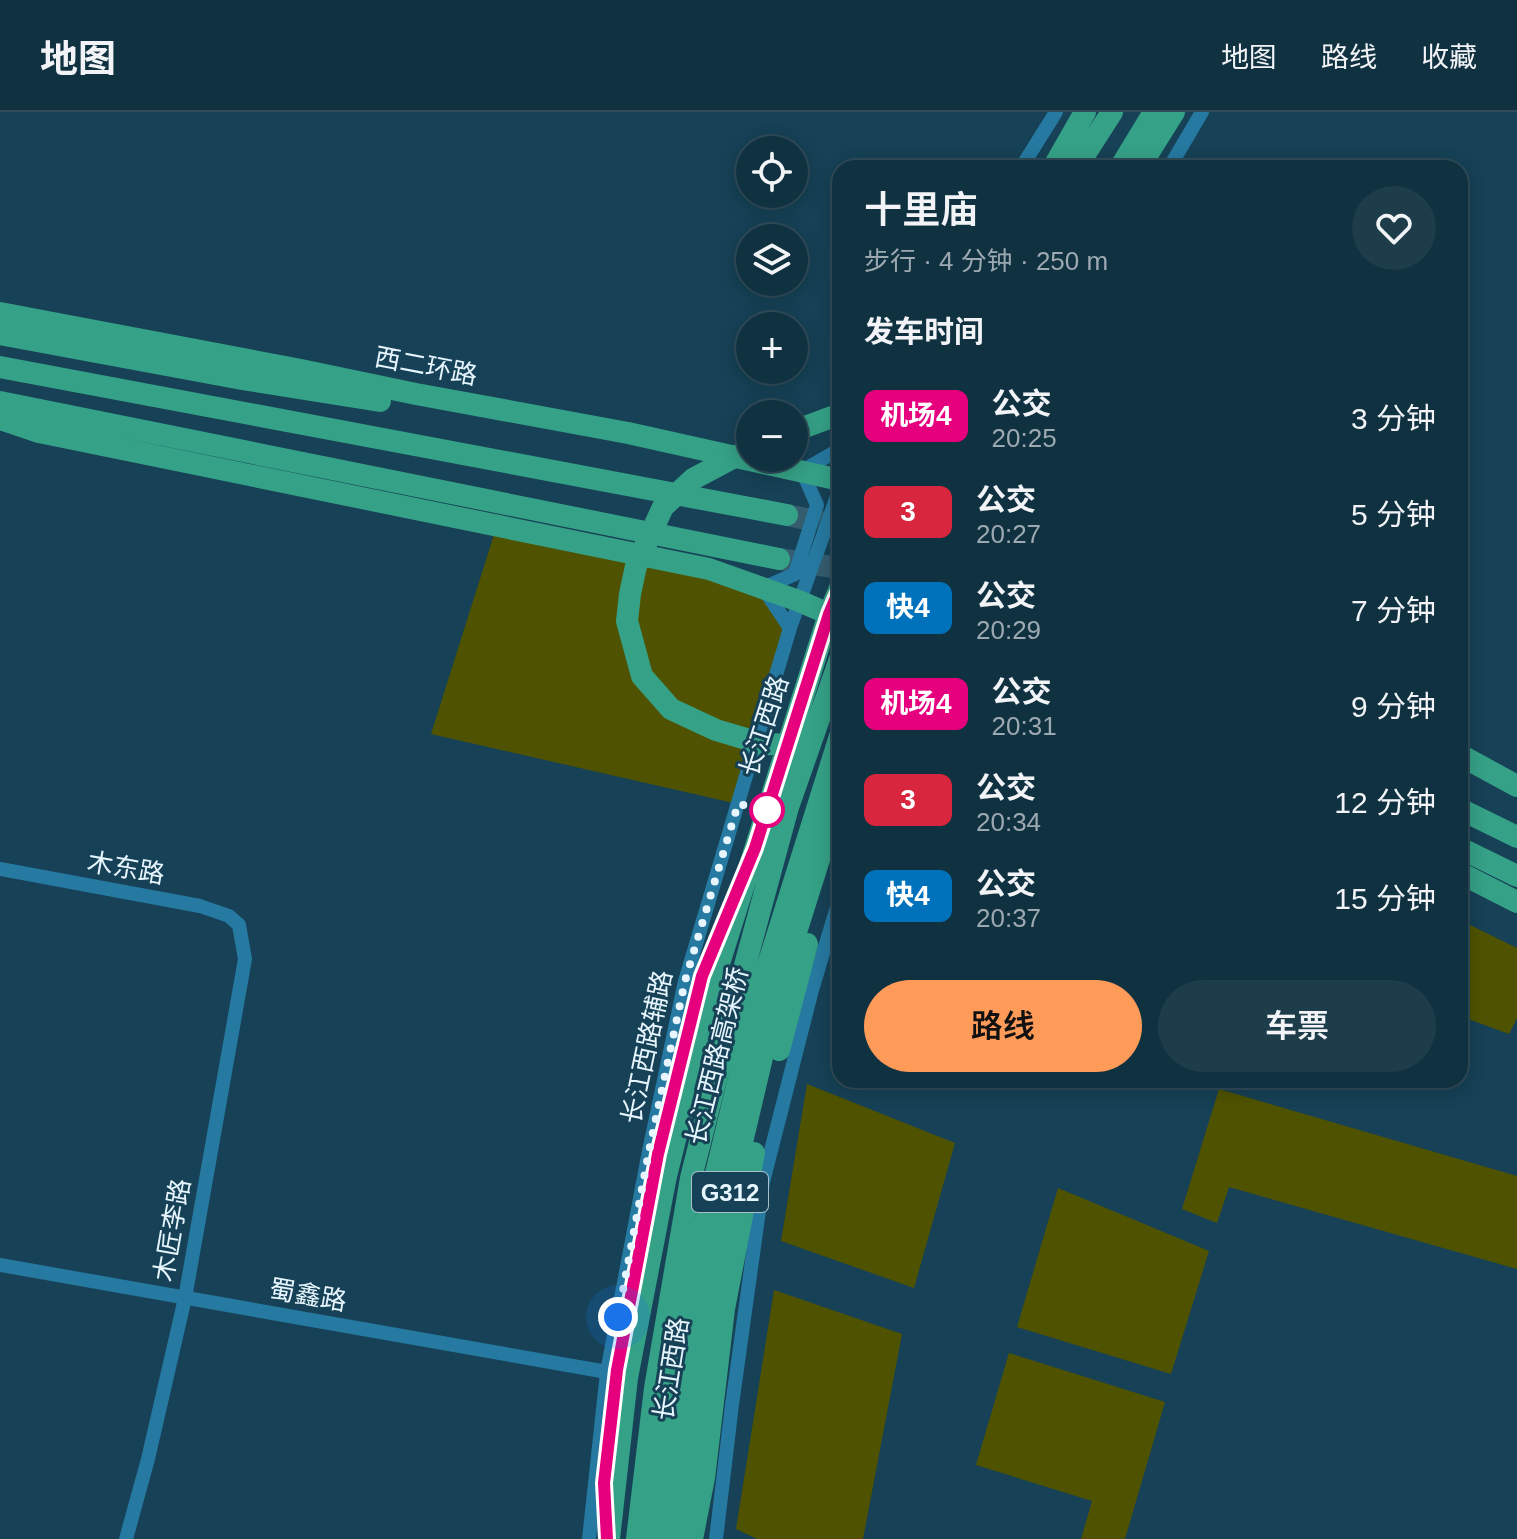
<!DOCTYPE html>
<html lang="zh">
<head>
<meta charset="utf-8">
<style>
  :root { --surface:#103140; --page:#1e3d4b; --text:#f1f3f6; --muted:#9ca9b1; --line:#304c59; --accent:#fe9b59 }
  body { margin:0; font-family:Helvetica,"Noto Sans SC",sans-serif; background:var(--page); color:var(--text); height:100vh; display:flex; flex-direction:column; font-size:30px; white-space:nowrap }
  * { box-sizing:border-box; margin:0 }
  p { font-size:26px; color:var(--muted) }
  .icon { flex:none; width:44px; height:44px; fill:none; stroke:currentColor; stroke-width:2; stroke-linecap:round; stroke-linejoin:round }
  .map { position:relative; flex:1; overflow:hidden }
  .sheet { position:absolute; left:832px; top:48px; width:636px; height:928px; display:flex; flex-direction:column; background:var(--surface); border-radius:24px; box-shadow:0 4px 20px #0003,0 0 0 2px var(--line) }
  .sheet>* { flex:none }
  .badge { padding:0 16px; border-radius:12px; font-size:28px; line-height:52px }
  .fabs { position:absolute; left:736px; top:24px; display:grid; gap:16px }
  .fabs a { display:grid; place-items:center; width:72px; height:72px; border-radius:50%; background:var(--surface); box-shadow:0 4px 20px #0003,0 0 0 2px var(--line); font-size:40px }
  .you { position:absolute; width:40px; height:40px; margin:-20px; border:6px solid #fff; border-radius:50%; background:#1a73e8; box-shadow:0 0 0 12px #1a73e833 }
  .map>.badge { position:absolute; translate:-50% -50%; box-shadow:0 0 0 4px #fff }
  h2 { padding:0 32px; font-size:30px; line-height:72px }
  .round { display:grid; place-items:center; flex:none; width:84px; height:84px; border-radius:42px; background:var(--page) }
  .head { display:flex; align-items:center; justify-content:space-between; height:136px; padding:0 32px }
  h1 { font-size:38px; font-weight:600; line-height:60px }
  .primary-button { display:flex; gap:16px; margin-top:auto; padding:16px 32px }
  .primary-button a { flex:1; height:92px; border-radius:48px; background:var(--accent); color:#111; font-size:32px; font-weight:600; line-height:92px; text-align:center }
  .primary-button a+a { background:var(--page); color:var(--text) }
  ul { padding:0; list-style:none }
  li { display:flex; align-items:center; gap:24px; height:96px; padding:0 32px }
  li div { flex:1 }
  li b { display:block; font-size:30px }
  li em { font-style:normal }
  li .badge { min-width:88px; font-weight:700; text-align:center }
  header { display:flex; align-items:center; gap:48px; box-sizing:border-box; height:112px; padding:0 40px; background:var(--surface); border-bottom:2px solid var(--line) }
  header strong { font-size:38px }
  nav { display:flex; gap:44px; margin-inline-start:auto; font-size:28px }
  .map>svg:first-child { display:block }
  .green { fill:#4f5301 }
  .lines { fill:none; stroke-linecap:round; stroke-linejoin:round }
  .highway-tunnel { stroke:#355c6f; stroke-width:22; stroke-dasharray:22 11; stroke-linecap:butt }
  .minor { stroke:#2679a0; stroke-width:14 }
  .highway { stroke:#35a186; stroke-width:22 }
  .line-casing { stroke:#fff; stroke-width:18 }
  .line { stroke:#e6007e; stroke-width:12 }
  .walk { stroke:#e7f6fe; stroke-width:8; stroke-dasharray:0 14.4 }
  .stop-dot { fill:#fff; stroke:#e6007e; stroke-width:4 }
  .labels { text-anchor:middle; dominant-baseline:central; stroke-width:6; stroke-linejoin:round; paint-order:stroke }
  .shield { fill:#164156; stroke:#a8c0cc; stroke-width:2 }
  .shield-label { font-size:24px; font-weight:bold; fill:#e7f6fe }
  .street-label { font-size:26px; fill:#e7f6fe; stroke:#164156 }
</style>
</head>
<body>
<header>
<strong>地图</strong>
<nav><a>地图</a><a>路线</a><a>收藏</a></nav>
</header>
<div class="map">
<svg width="1517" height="1427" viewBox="0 0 1517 1427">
  <rect width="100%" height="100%" fill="#164156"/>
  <path class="green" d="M497 413 763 476 790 516 738 692 431 622Z
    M1460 808 1517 836V906L1509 922 1460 904Z
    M807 972 955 1031 914 1176 781 1129Z
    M1219 977 1517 1064V1157L1229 1075 1217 1111 1182 1097Z
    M1058 1076 1209 1139 1171 1262 1017 1215Z
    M774 1178 902 1222 863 1427H757L736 1417Z
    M1009 1241 1165 1290 1125 1427H1081L1092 1389 976 1353Z"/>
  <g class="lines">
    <path class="highway-tunnel" d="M787 403 840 414
      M779 447 840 456"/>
    <path class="minor" d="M1021 56 1056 0
      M1169 56 1202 0
      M790 516 763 476 795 462 817 393 802 359 840 337
      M0 757 200 794 229 804 239 813 245 847 185 1186 148 1347 126 1427
      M0 1153 607 1260
      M589 1427 607 1260 649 1039 685 869 790 516 840 376
      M716 1427 732 1293 763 1070 812 878 840 785"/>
    <path class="highway" d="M1053 56 1085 0
      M1076 56 1112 0
      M1120 56 1154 0
      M1139 56 1174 0
      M0 201 301 258 416 282 628 321 840 368
      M0 222 242 267 380 289
      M0 255 787 403
      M0 290 779 447
      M0 307 39 320 709 457 799 489 829 502H840
      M794 319 840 302
      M738 343 693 367 663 395 636 454 630 482 627 509 642 564 671 597 716 618 763 632 800 633
      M1460 643 1517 674
      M1460 697 1517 725
      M1460 736 1517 764
      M1460 761 1517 790
      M779 938 807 832
      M609 1427 627 1266 666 1064 717 858 829 502 840 476
      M637 1427 655 1276 691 1066 741 868 788 695 840 547
      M657 1427 674 1273 712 1078 761 875 840 624
      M678 1427 694 1284 728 1089 779 874 840 681
      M692 1427 704 1366 724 1197 754 1041"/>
  </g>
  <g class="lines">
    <g class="line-casing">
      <path id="line" d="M607 1427 604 1371 617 1258 658 1042 702 864 755 736 829 502 840 476"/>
    </g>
    <use href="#line" class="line"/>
    <path class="walk" d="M618 1205 649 1039 685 869 738 692 767 698"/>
  </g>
  <circle class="stop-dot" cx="767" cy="698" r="16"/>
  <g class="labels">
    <rect class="shield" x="692" y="1060" width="76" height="40" rx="6"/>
    <g class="shield-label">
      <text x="730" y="1080">G312</text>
    </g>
    <g class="street-label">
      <text transform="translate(426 254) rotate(11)">西二环路</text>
      <text transform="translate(764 614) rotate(-72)">长江西路</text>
      <text transform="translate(126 756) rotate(10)">木东路</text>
      <text transform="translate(647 935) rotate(-78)">长江西路辅路</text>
      <text transform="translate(717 944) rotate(-76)">长江西路高架桥</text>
      <text transform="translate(172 1118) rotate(-80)">木匠李路</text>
      <text transform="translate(308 1183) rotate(10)">蜀鑫路</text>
      <text transform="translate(671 1257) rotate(-81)">长江西路</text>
    </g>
  </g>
</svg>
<div class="fabs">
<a><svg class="icon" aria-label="locate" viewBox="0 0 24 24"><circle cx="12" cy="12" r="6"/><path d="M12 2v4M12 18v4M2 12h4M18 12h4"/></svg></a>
<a><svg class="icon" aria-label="layers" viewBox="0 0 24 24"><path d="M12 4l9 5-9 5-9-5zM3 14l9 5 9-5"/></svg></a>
<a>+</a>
<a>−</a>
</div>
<div class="you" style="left:618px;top:1205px"></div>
<section class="sheet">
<div class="head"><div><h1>十里庙</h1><p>步行 · 4 分钟 · 250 m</p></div><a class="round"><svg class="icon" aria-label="heart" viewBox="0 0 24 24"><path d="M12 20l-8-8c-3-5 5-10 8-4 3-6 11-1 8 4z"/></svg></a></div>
<h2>发车时间</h2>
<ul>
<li><span class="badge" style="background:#e6007e;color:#fff">机场4</span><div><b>公交</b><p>20:25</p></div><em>3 分钟</em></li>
<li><span class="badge" style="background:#d7263d;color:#fff">3</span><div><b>公交</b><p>20:27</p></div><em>5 分钟</em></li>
<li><span class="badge" style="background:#0072bc;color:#fff">快4</span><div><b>公交</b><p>20:29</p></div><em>7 分钟</em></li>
<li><span class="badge" style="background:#e6007e;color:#fff">机场4</span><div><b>公交</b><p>20:31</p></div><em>9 分钟</em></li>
<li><span class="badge" style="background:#d7263d;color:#fff">3</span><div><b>公交</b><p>20:34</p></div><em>12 分钟</em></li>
<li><span class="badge" style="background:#0072bc;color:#fff">快4</span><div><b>公交</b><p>20:37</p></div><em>15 分钟</em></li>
</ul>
<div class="primary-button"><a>路线</a><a>车票</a></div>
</section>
</div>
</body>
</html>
